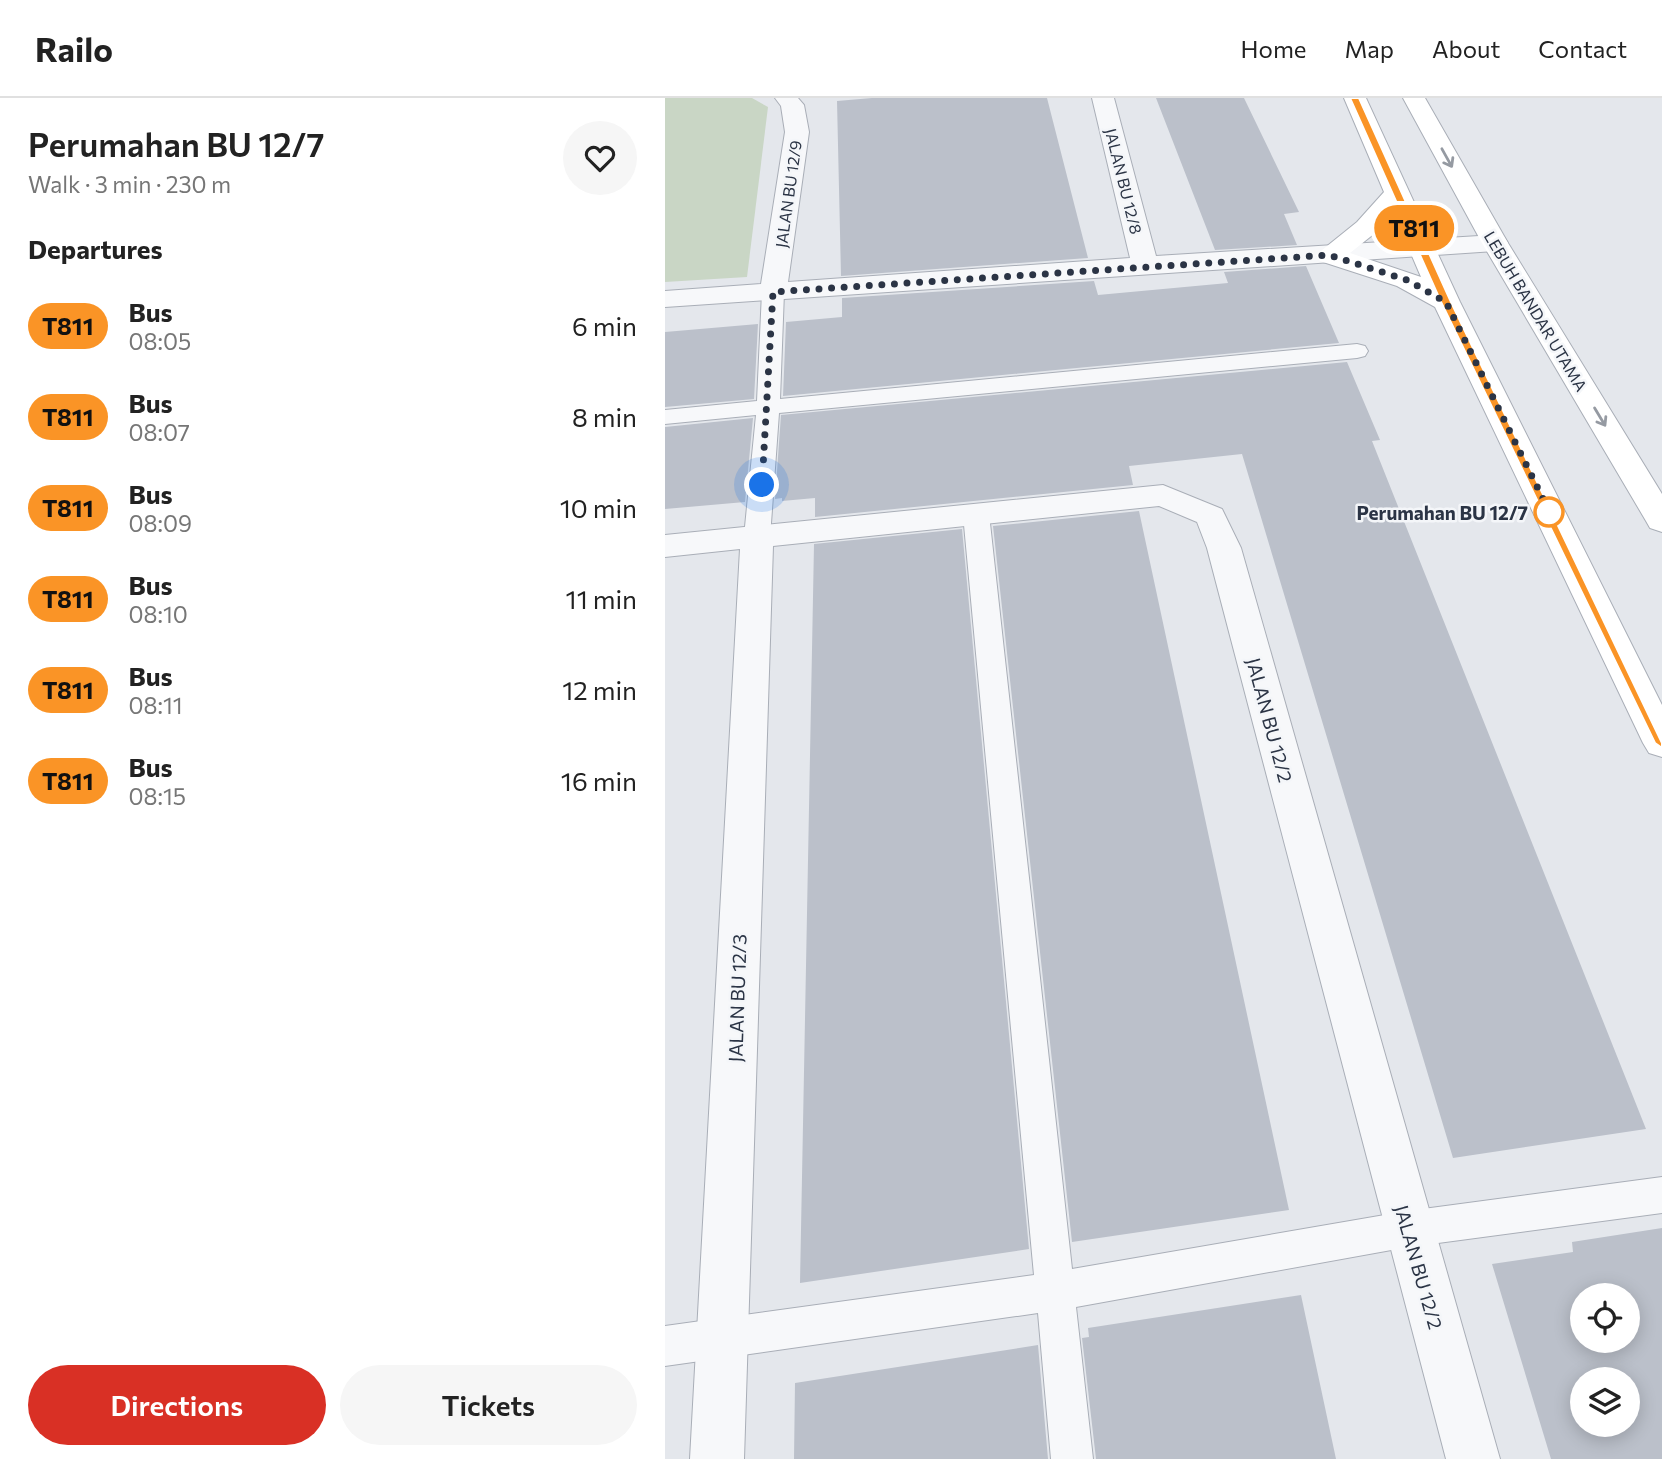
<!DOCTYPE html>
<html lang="en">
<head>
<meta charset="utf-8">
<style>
  :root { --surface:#fff; --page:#f6f6f6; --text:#222; --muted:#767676; --line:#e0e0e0; --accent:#d93025 }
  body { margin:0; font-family:Commissioner,sans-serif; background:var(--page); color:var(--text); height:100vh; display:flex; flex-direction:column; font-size:26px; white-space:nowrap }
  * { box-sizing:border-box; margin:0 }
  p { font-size:23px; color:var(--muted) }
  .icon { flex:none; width:38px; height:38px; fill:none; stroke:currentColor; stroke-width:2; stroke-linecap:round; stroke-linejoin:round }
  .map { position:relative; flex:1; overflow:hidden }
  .details { display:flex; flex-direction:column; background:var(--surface); width:665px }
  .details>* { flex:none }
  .badge { padding:0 14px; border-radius:23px; font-size:24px; line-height:46px }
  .tools { position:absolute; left:905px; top:1185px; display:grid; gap:14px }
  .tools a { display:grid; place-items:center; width:70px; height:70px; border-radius:50%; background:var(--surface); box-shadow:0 4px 18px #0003; font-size:35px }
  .you { position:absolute; width:35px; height:35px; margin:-18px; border:5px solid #fff; border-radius:50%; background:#1a73e8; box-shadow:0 0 0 10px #1a73e833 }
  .map>.badge { position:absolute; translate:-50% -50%; box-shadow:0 0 0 4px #fff }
  h2 { padding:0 28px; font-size:26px; line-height:63px }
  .round { display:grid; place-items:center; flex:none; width:74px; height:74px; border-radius:37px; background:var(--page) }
  .overview { display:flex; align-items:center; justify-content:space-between; height:119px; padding:0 28px }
  h1 { font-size:33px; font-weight:600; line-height:52px }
  .cta { display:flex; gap:14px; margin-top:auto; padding:14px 28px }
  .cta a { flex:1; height:80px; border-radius:42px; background:var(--accent); color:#fff; font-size:28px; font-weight:600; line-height:80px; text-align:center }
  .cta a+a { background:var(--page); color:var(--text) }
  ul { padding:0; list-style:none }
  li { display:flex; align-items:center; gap:21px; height:91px; padding:0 28px }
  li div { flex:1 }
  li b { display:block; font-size:26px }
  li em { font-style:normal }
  li .badge { min-width:77px; font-weight:700; text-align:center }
  header { display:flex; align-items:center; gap:42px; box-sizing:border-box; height:98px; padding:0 35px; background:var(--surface); border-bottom:2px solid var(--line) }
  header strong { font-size:33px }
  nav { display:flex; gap:38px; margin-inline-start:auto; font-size:24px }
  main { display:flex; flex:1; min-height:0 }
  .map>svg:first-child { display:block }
  .green { fill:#c9d6c5 }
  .building { fill:#bbc0ca; fill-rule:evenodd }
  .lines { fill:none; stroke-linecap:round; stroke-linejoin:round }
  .service-casing { stroke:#a9aeb7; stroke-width:2 }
  .minor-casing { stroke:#a9aeb7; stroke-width:2 }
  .secondary-casing { stroke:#a9aeb7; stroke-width:2 }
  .service { fill:#f7f8fa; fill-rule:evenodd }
  .minor { fill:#f7f8fa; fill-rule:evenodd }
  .secondary { fill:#fff; fill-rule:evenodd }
  .oneway { stroke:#959aa2 }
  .line { fill:#fa9426; stroke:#fff; stroke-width:2 }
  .walk { stroke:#2b3445; stroke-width:7; stroke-dasharray:0 12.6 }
  .stop-dot { fill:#fff; stroke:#fa9426; stroke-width:3.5 }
  .labels { text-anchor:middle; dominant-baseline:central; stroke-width:5; stroke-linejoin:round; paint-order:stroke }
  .far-street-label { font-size:16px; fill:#2b3445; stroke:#f4f6f9 }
  .stop-label { font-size:19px; font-weight:bold; fill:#2b3445; stroke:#f4f6f9; text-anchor:end }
  .street-label { font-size:19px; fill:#2b3445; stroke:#f4f6f9 }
</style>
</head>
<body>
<header>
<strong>Railo</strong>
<nav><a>Home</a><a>Map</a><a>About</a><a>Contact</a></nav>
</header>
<main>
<section class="details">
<div class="overview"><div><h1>Perumahan BU 12/7</h1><p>Walk · 3 min · 230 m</p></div><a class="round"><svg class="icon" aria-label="heart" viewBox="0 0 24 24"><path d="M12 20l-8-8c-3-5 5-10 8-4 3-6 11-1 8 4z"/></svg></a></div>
<h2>Departures</h2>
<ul>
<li><span class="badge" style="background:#fa9426;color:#111">T811</span><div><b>Bus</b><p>08:05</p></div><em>6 min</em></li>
<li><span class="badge" style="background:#fa9426;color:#111">T811</span><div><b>Bus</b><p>08:07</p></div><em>8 min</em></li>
<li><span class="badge" style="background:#fa9426;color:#111">T811</span><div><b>Bus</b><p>08:09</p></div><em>10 min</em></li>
<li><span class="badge" style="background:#fa9426;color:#111">T811</span><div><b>Bus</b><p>08:10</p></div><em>11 min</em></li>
<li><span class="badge" style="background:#fa9426;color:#111">T811</span><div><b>Bus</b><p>08:11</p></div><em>12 min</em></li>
<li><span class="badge" style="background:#fa9426;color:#111">T811</span><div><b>Bus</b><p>08:15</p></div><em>16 min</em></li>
</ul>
<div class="cta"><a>Directions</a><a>Tickets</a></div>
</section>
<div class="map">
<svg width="997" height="1361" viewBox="0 0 997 1361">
  <rect width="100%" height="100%" fill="#e4e7ec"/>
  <path class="green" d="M0 0H87L103 9 82 179 0 184Z"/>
  <path class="building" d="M207 0H382L423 160 176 178 172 3Z
    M491 0H579L634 114 619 116 632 147 550 152Z
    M641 168 674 245 118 298 121 224 177 219V200L429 183 433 197 563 185 559 174Z
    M93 226 89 301 0 309V234Z
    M682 264 715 342 707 343 981 1031 788 1060 577 356 464 368 468 387 150 419V400L117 403V400L110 401 116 317Z
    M88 320 80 404 0 411V329Z
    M474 413 624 1112 407 1144 328 428Z
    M297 431 364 1151 135 1185 149 446Z
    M997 1130V1361H886L827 1166 908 1154 907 1144ZM917 1197H962V1242H917ZM917 1281H962V1326H917Z
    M636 1197 671 1361H431L417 1240 424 1239 423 1230Z
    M373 1247 383 1361H129L130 1285Z"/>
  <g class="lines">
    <g class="service-casing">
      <path id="service" d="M108 188 115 190 119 194 115 301 692 246 700 248 703 253 700 258 692 260 114 315 105 439 101 445 92 447 83 445 79 439 91 317 0 326V312L92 303 97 194 101 190Z
        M311 408 320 410 324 416 407 1171 743 1113 997 1079V1115L743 1149 411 1209 428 1361H386L373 1215 0 1268V1228L369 1177 298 416 302 410Z"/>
    </g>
    <g class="minor-casing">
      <path id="minor" d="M110 0H133L139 7 144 34 123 184 465 160 427 0H449L491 158 830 137 839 139 843 145 839 151 830 153 0 209V193L96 186 120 34 116 8Z
        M498 387 557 411 576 450 835 1361H781L542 450 532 424 494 408 108 448 79 1361H25L75 451 0 459V437Z"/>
    </g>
    <g class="secondary-casing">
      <path id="secondary" d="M679 0H701L795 204 997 607V659L984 655 978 645 770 209 732 188 655 163 651 157 692 124 719 94ZM729 116 756 179 685 155 710 135Z
        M738 0H760L843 145 997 396V434L985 430 981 423 817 145Z"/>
    </g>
    <use href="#service" class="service"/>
    <use href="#minor" class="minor"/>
    <use href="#secondary" class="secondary"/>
  </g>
  <defs><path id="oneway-shaft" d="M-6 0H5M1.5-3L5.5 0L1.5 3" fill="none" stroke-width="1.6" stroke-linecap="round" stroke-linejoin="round" transform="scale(1.75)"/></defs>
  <g class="oneway">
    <use href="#oneway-shaft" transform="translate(782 60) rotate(61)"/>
    <use href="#oneway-shaft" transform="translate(935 319) rotate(59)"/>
  </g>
  <path class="line" d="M685 0H694L786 204 997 645V650L990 645 776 204Z"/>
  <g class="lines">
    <path class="walk" d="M97 387 108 194 664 157 742 182 781 204 888 421 884 414"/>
  </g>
  <circle class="stop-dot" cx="884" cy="414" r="14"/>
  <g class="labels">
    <g class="far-street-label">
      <text transform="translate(459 83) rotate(76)">JALAN BU 12/8</text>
      <text transform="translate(123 96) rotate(-82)">JALAN BU 12/9</text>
      <text transform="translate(871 213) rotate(59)">LEBUH BANDAR UTAMA</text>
    </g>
    <g class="stop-label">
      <text x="863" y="414">Perumahan BU 12/7</text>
    </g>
    <g class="street-label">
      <text transform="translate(605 622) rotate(75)">JALAN BU 12/2</text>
      <text transform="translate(72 900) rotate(-88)">JALAN BU 12/3</text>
      <text transform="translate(754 1169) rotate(74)">JALAN BU 12/2</text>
    </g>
  </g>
</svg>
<div class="tools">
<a><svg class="icon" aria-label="locate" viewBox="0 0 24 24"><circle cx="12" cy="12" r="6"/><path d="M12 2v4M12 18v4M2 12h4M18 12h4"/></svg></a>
<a><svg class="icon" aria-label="layers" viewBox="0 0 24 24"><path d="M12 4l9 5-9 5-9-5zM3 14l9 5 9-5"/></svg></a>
</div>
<div class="you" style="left:97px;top:387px"></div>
<b class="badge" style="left:749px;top:130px;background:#fa9426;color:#111">T811</b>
</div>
</main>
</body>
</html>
